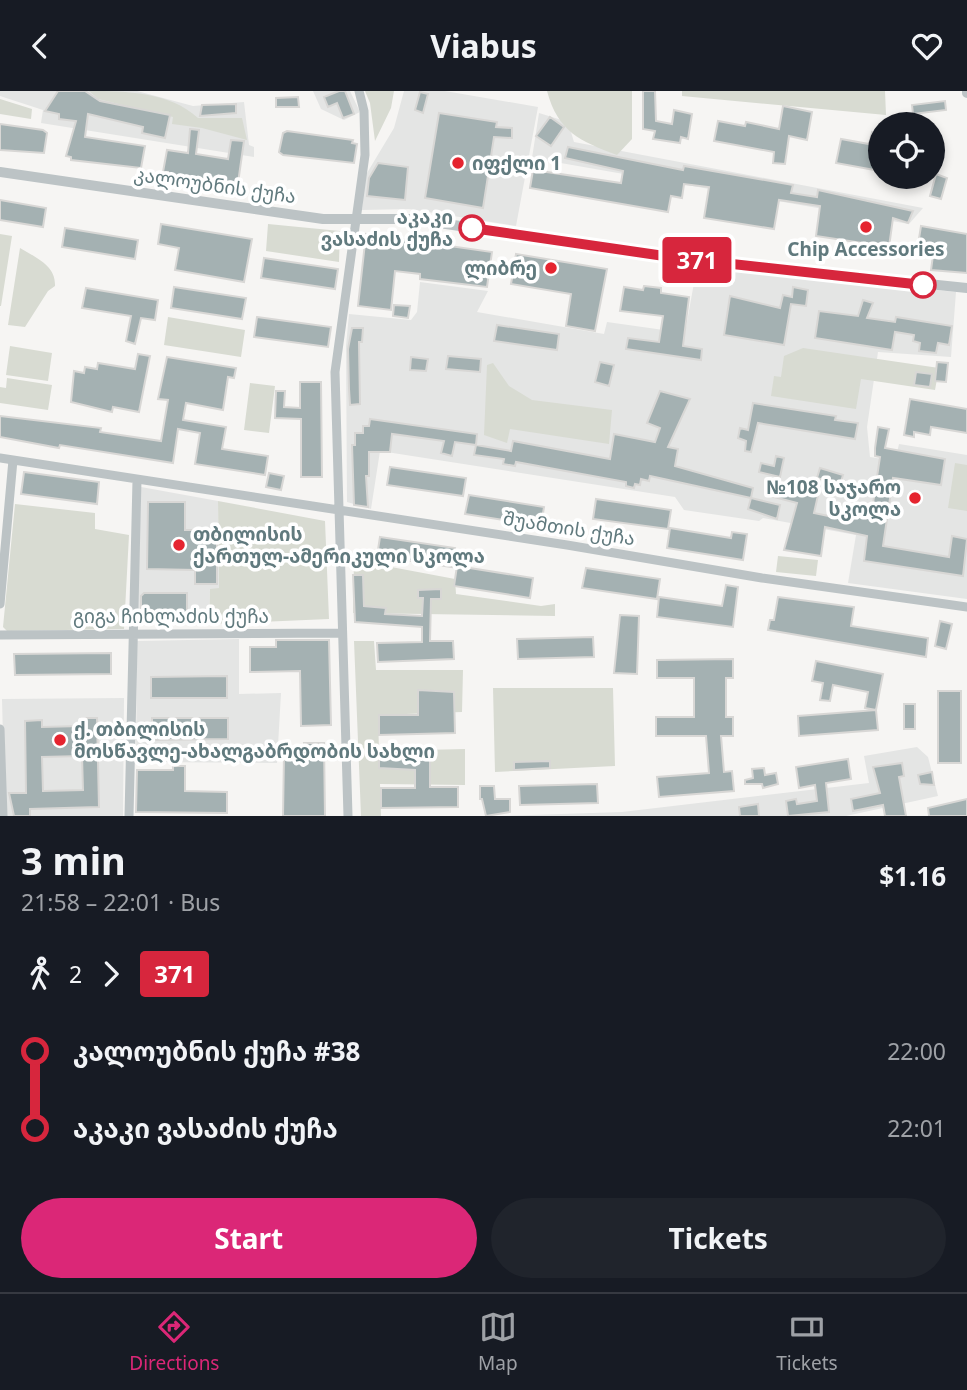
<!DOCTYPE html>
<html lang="en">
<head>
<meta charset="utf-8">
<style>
  :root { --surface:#171b24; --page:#20242c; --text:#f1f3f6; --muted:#9ea1a6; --line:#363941; --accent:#db2777 }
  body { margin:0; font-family:"Noto Sans","Noto Sans Georgian",sans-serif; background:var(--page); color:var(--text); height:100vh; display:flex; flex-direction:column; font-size:26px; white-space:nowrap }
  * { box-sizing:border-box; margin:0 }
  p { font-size:23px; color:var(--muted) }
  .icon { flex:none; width:38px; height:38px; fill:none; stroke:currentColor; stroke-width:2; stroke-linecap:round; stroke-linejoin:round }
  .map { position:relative; height:725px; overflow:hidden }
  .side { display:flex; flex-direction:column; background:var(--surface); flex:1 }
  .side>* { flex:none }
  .badge { padding:0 14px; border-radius:5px; font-size:24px; line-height:46px }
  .controls { position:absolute; left:868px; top:21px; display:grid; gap:14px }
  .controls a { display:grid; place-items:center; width:77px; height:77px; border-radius:50%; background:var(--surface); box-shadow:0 4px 10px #0003; font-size:35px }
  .map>.badge { position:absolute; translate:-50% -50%; box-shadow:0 0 0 4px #fff }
  .legs { display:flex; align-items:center; gap:10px; height:77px; padding:0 21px; font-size:23px }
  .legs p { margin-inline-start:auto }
  .overview { display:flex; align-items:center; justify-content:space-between; height:119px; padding:0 21px }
  h1 { font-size:38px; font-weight:700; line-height:52px }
  .button { display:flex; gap:14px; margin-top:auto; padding:14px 21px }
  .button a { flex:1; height:80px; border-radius:42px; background:var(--accent); color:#fff; font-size:28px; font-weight:700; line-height:80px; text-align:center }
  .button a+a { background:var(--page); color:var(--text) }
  ul { padding:0 21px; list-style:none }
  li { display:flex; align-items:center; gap:24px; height:77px; font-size:26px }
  li i { display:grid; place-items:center; width:10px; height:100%; margin:0 9px; background:currentColor }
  li i::after { content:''; width:18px; height:18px; margin:-9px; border:5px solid; border-radius:50%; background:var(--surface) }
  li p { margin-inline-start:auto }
  li:first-child i { background:linear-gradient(#0000 50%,currentColor 0) }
  li:last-child i { background:linear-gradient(currentColor 50%,#0000 0) }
  header { display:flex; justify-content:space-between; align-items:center; height:91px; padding:0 21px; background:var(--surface); font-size:32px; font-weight:700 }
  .tabs { display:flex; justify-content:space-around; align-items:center; height:98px; border-top:2px solid var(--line); background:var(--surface); font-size:19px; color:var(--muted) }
  .tabs a { display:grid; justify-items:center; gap:4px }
  .tabs .current { color:var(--accent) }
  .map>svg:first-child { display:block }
  .built { fill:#e4e5e4 }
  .green { fill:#d8dbd2 }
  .building { fill:#a4b1b2; stroke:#d8d7d5; stroke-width:2; fill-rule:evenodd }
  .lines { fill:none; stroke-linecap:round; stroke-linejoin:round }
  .minor { stroke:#bcc3c5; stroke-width:9 }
  .tertiary { stroke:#bcc3c5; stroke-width:10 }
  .line-1-casing { stroke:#fff; stroke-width:16 }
  .line-1 { stroke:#d7263d; stroke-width:10 }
  .poi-dot { fill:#e5242f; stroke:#fff; stroke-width:2.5 }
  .stop-1-dot { fill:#fff; stroke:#d7263d; stroke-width:3.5 }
  .labels { text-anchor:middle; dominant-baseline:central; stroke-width:7; stroke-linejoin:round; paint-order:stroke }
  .poi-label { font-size:19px; font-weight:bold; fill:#617a7e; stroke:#fff; text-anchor:start }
  .street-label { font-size:19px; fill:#617a7e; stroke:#fff }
  .stop-label { font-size:19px; font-weight:bold; fill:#617a7e; stroke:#fff; text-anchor:end }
</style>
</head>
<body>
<header><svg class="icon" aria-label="back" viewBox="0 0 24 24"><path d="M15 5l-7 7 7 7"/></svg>Viabus<svg class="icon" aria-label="heart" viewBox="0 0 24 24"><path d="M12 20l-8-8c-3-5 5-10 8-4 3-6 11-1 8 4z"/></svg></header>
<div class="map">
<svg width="967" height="725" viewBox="0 0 967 725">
  <rect width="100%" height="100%" fill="#f6f5f3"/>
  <path class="built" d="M0 0H137L193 15 244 11 249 54 254 56V66L41 32 43 19 0 5Z
    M313 0H350L360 21 344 29 321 18Z
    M404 0H445L538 16 516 135 409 118 362 119 364 87 394 37Z
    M539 22 568 31 574 51 923 117 909 133 532 67Z
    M697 175 956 201 951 266 878 261 867 336 870 366 895 370 899 353 967 364V508L848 492 856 444 763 427 759 430 684 419 675 406 380 360 371 418 347 411 346 255 349 223 411 229 417 221 420 191 488 200 477 221 604 243 607 231 685 242Z
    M141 396 218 410 219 498H210L209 533H137Z
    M239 548V603L281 602 277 672 136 671 137 550Z
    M124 607 123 725H5L2 608Z
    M917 656 928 666 938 705 846 725H501L622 721 869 692 864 665Z"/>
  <path class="green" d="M89 0C126 0 170 1 198 27H242L247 49 202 37 172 33 173 26 98 8Z
    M365 0H394L391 17 375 50 370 12Z
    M547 0H632V48L617 64C580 50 558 41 547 0Z
    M682 0H885L886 24 682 5Z
    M0 8 32 18 31 28 0 23Z
    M268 133 340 140 339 171 266 160Z
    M0 143 12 145 1 215H0Z
    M20 157C36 167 56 174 55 195L48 200 25 236 8 234Z
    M168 226 245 239 241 266 164 254Z
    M10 255 52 262 48 290 6 284Z
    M803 257 939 277 935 299 861 288 856 318 771 305 774 285 781 286 784 265Z
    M493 272 509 295 532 309 612 319 609 353 510 338 507 352 484 344 487 274Z
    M7 287 52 294 48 319 0 312V296L6 297Z
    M250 292 275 295 269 342 244 339Z
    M955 372 967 374V420L948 417Z
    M218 410 325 430 329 528 209 533 210 498 219 497Z
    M15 413 95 422V438L129 444 124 538 7 540 3 536Z
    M778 465 818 469 816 485 776 481Z
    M354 469 455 488 456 503 541 515 555 513V525L353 522Z
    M354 550H374L376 579H463L462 621 378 624 379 660 465 658V694L380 693 381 725H361Z
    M493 597H613L615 675 495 681Z"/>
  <path class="building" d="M58 0H85L100 10 170 24 165 47 142 42 143 36 88 23 85 46 145 55 141 77 71 69V66L66 65 76 30 59 28V23L45 20Z
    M339 0H345L354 23 343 27 337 12 328 16 324 6Z
    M643 0H655L656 30 672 33 674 19 692 23 688 48 681 46 680 52 653 48 655 40 643 38Z
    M420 1 428 3 423 22 415 19Z
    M298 6 299 16H276V7Z
    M945 10 946 19 913 23 912 14Z
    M236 13V22L200 25 202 14Z
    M783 15 812 21 807 49 789 45 785 73 773 72 774 61 714 50 718 30 745 35 746 31 779 38Z
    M439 22 497 31 496 36 512 37V47L494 46 483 117 425 107Z
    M550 26 564 36 551 55 536 45Z
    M0 33 43 39 47 42 44 62 0 59Z
    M190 38 199 39 196 63 228 68 231 49 244 50 238 92 198 90 168 84V81H163L167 59 188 62Z
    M287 40 353 49 352 52 357 53 354 72 283 64 279 61 283 42Z
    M872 41 880 43V80L836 72 841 48 869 53Z
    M568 56 683 79 684 75 793 94 791 102 817 106 818 99 913 120 908 132 893 127 889 156 816 145 820 115 779 109 774 138 704 127 709 96 684 93 682 107 671 105 668 121 530 97 533 79 621 92 623 80 565 67Z
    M378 72 408 76 405 109 367 105 369 87Z
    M936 83 947 87 941 108 930 105Z
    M0 109 46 117 43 136 0 129Z
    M161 133 252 148 244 191 175 179 179 157 158 153Z
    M921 135 967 143V182L931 179 934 157 918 154Z
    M65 137 138 149 135 168 62 156Z
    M366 143 492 161 487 196 420 188V183L395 180 391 219 358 215Z
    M516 163 607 178 595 240 566 235 571 203 511 193Z
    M264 167 338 178 335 198 261 187Z
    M644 195 661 197V202L689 206 683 255 702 258 701 269 626 258 628 247 659 251 663 225 620 220 624 196 643 199Z
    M174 196 246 207 242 228 171 217Z
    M793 196 808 199 806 215 791 213 784 254 724 244 730 205 780 217 783 204 792 206Z
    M86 197 158 209 155 229 141 227 135 253 126 250 131 225 82 217Z
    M863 209 873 212 867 227 895 231 896 226 952 235 949 254 938 252 936 262 919 260 920 252 913 250 914 244 895 241 892 259 815 247 819 220 858 225Z
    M394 214 410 215 408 227 393 225Z
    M257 226 331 236 328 256 254 246Z
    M497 234 559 243 557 259 494 250Z
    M352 237H363L362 251H359L360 313 350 314 349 298 348 258Z
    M138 263 150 265 139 321 113 316 112 321 71 311 74 280 84 282 85 276 97 278 98 272 135 278Z
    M448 265 481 268 480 281 446 278Z
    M167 266 236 277 234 287 228 286 223 319 186 312 183 329 226 336 222 358 268 365 265 384 195 373 200 342 178 338 173 372 60 354 59 357 0 346V325L101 337 100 341 161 350 168 309 158 308Z
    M411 266 428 268 426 280 410 279Z
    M600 271 614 274 609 295 595 291Z
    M937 271 948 272 946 291 935 290Z
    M916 281 932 283 930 296 914 294Z
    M300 291H321L322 386H301V328L275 327 276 300H285L284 316 300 317Z
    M660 300 690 308 668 356 678 358 675 375 753 397 751 407 650 385 649 390 641 388 640 394 635 393 634 397 626 395V391L516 371 515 375 503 373 504 368 474 364 476 354 511 360 513 350 610 368 614 343 655 351 660 337 647 332Z
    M910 308 967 318V342L931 336 930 344 914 341V346L904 344Z
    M753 312 836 325 835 329 858 332 855 348 758 332 751 361 745 360 746 350 738 347 740 337 748 339Z
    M370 328 477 343 476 354 455 351 452 365 441 362 444 350 392 343 390 361H369V385H366L368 416 354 414 352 354H355V342H363V335H369Z
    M878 336 889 338 885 357 945 368 941 394 893 387 883 455 949 466 952 445 967 448 963 485 864 470 867 445 825 436 821 465 784 459 797 412 774 406 778 390 819 400 814 422 843 428 846 413 872 419 880 366 875 365V357Z
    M776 365 784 367 780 386 759 381 761 372 774 375Z
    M390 376 466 387 463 405 387 394Z
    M820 377 843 384 840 394 817 387Z
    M24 381 99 391 97 413 21 403Z
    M269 382 284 385 281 399 266 396Z
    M469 404 544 416 541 435 465 423Z
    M751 407 780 414 777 428 748 418Z
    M596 408 671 419 668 438 593 428Z
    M148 411H185V439H217V493H195V479L147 478Z
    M670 437 731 447 732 441 747 443 743 469 667 457Z
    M380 446 455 457 452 476 377 465Z
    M457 475 533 487 530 507 454 495Z
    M586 477 660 488 657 508 582 497Z
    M353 484H363L364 515 386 517 385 523 422 525 423 507H418V499L441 498V508H431L430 550H453L454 568 378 571 377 552 422 551V536L355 531Z
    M726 494 738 496 733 536 657 526 659 506 722 515Z
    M144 502H187V532H145V526H141V505Z
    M778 506 854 516 851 535 928 547 926 566 768 539 770 529H774Z
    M620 524 639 525 637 583 614 582Z
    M940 530 952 533 946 558 935 555Z
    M593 546 594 566 518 568 517 548Z
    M276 549H329L331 634 301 635 300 580 250 581V556H276Z
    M111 562V583L15 584 14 563Z
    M733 568V587H726V626H733V645H721L724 681 732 680 734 700 659 706 657 686 709 682 706 645H656V626H694V587H657V569Z
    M816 570 883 583 876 619 865 617 868 601 833 594 830 610 820 609 823 592 812 590Z
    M227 585V607H151V586Z
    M418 599 454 601 455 642 379 644V624H418Z
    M938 600H961V672H938Z
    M904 613H915V638H904Z
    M876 619 878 639 799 645 798 625Z
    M81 627H97L99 716 30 718V725H14L9 702H26L25 630 42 629V636L81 635ZM82 665 83 699 43 700 42 666Z
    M152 627H228V648L152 649Z
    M304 652H324L325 725H283L284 663 305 662Z
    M405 665V669L430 668V696H458V716L381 717V697H415V679L379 677V666Z
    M848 668 851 688 826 692 829 721 788 725 786 710 796 708 797 713 817 710 815 694 799 697 796 676Z
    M550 670V677L514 679V671Z
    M902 672 904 685 899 686 906 725H885L883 714 853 720 851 708 880 702 873 676Z
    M173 675H185V700L227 701V722L136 721 137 679H173Z
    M764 677 765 684 776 682 778 693 763 697 762 693H745V689L753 687 752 678Z
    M932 681 934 694 920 693 918 684Z
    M597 693 598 712 520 714 519 695Z
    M480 695H494L495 708H510V721L486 725 482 708H480Z
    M967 708V725H929L928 717Z
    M758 713 759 725H740L739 716Z"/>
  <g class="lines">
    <path class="minor" d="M0 367 567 454 762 487 967 516
      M0 513 13 369
      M0 544 341 542
      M0 638 3 725
      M129 725 137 389
      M348 725 335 281 365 64 364 20 359 0"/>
    <path class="tertiary" d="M967 0V2
      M0 81 323 128H412L678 167 967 197"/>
  </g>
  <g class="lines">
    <g class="line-1-casing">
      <path id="line-1" d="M472 137 678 167 923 194"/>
    </g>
    <use href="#line-1" class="line-1"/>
  </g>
  <g class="poi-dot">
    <circle cx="458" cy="72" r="7"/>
    <circle cx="866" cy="136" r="7"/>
    <circle cx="551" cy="177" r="7"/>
    <circle cx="915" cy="407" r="7"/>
    <circle cx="179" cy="454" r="7"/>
    <circle cx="60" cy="649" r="7"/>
  </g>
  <g class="stop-1-dot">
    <circle cx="472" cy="137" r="12"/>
    <circle cx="923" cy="194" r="12"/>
  </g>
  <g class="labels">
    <g class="poi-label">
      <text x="472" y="72">იფქლი 1</text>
      <text x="866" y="158" text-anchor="middle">Chip Accessories</text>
      <text x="537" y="177" text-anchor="end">ლიბრე</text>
      <text x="901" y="396" text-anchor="end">№108 საჯარო<tspan x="901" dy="22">სკოლა</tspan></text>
      <text x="193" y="443">თბილისის<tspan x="193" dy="22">ქართულ-ამერიკული სკოლა</tspan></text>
      <text x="74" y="638">ქ. თბილისის<tspan x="74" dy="22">მოსწავლე-ახალგაბრდობის სახლი</tspan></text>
    </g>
    <g class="street-label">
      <text transform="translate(215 94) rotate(8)">კალოუბნის ქუჩა</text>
      <text transform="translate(569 437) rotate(9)">შუამთის ქუჩა</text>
      <text x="171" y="525">გიგა ჩიხლაძის ქუჩა</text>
    </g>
    <g class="stop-label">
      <text x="453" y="126">აკაკი<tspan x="453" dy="22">ვასაძის ქუჩა</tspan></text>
    </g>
  </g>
</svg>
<div class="controls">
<a><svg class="icon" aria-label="locate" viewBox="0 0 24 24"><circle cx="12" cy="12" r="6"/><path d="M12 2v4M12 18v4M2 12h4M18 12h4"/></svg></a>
</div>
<b class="badge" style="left:697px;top:169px;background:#d7263d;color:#fff">371</b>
</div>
<section class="side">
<div class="overview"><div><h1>3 min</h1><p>21:58 – 22:01 · Bus</p></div><b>$1.16</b></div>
<div class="legs"><svg class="icon" aria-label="walk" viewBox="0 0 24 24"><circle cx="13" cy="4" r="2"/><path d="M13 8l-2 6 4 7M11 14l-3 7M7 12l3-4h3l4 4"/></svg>2<svg class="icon" aria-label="forward" viewBox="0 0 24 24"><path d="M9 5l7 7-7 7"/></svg><b class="badge" style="background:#d7263d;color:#fff">371</b></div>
<ul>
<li><i style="color:#d7263d"></i><b>კალოუბნის ქუჩა #38</b><p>22:00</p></li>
<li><i style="color:#d7263d"></i><b>აკაკი ვასაძის ქუჩა</b><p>22:01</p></li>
</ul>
<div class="button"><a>Start</a><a>Tickets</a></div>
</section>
<nav class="tabs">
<a class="current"><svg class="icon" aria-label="directions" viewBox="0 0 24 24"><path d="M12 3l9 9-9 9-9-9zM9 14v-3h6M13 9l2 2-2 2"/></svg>Directions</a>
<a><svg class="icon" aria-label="map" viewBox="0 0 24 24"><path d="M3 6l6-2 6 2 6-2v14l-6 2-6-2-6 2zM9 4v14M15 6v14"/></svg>Map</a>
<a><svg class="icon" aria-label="tickets" viewBox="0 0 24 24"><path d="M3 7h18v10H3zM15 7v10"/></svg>Tickets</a>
</nav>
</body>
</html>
